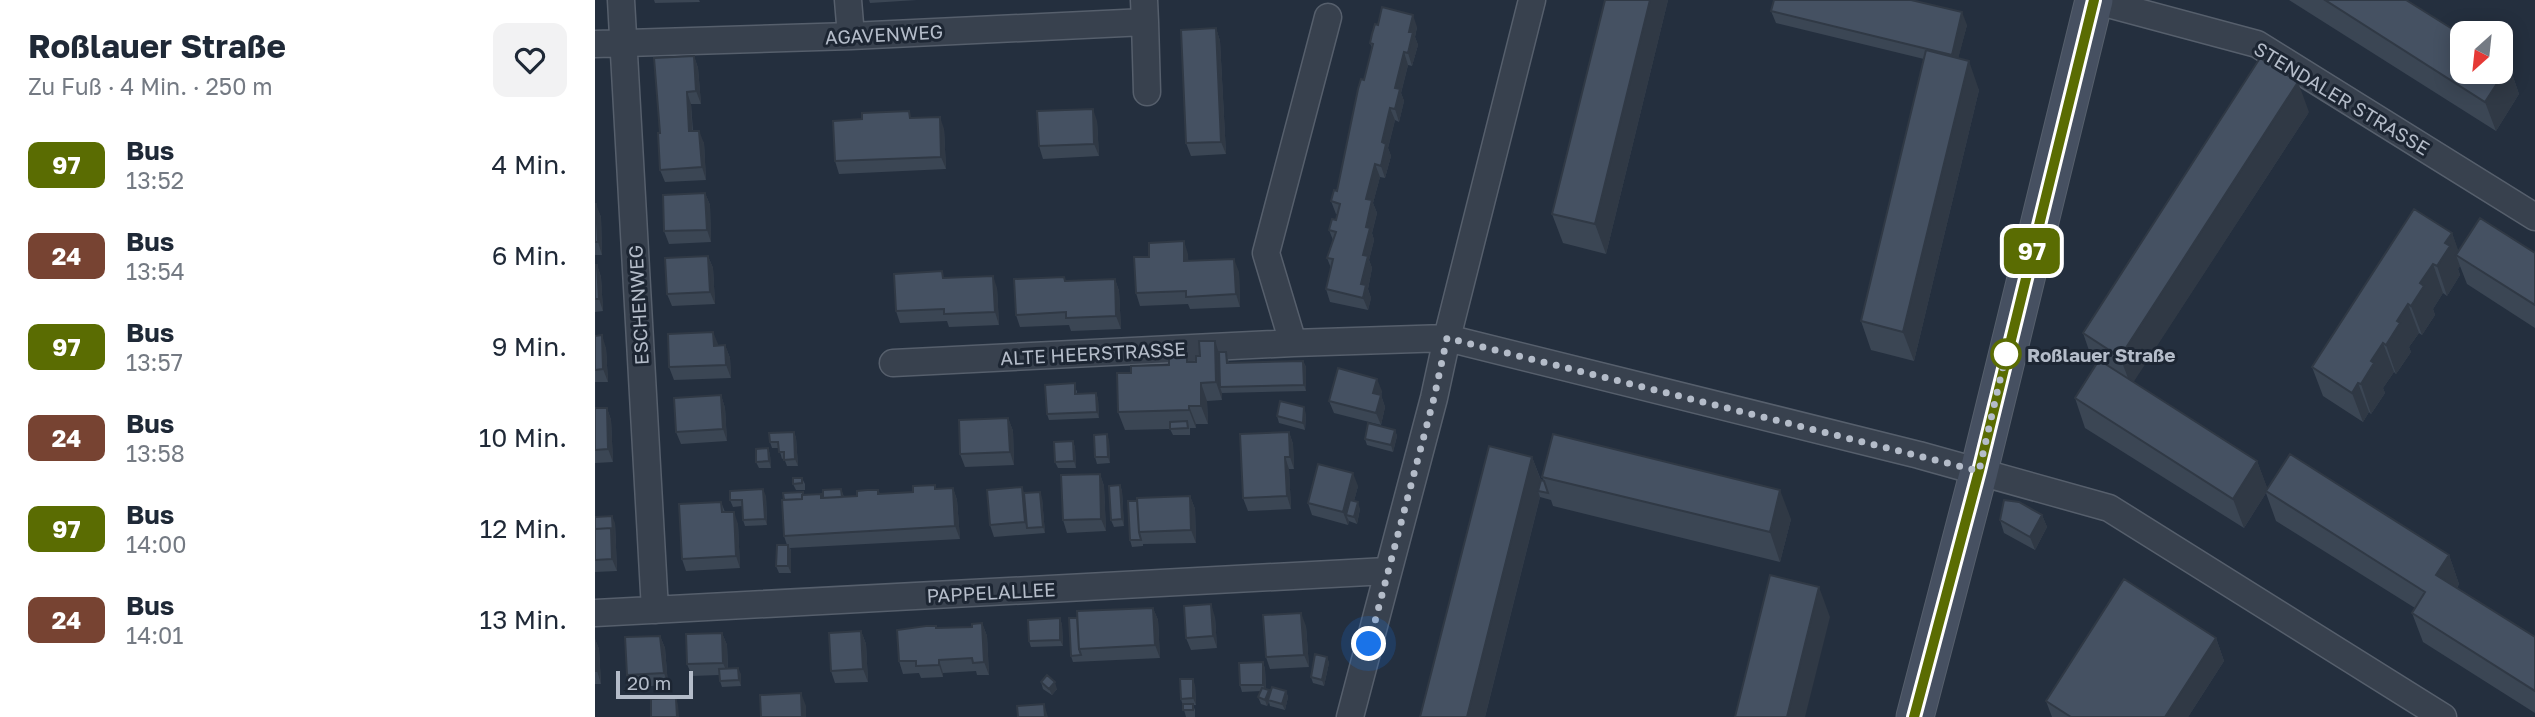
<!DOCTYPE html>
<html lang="de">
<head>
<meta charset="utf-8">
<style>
  :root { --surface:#fff; --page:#f2f2f3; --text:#1f2937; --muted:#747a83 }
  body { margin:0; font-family:"Golos Text",sans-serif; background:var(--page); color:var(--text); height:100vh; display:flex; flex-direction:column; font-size:26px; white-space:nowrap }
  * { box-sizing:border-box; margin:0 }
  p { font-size:23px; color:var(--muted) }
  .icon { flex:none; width:38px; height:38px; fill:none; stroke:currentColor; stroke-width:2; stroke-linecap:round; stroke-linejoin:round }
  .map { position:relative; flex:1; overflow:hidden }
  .side { display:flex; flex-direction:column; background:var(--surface); width:595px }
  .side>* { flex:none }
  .badge { padding:0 14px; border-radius:10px; font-size:24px; line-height:46px }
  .needle { width:46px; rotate:207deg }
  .buttons { position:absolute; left:1855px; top:21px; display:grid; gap:14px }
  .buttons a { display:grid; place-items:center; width:63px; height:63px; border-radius:14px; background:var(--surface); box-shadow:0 4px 18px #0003; font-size:35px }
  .scale { position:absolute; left:21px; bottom:18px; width:77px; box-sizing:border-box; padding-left:7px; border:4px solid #b4bcc9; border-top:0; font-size:19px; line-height:24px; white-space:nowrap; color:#b4bcc9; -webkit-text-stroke:5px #1d2633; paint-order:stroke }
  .you { position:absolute; width:35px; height:35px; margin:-18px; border:5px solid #fff; border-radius:50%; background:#1a73e8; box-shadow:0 0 0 10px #1a73e833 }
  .map>.badge { position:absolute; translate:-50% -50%; box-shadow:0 0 0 4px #fff }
  .round { display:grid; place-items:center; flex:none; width:74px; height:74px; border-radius:14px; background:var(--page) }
  .headline { display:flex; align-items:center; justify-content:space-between; height:119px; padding:0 28px }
  h1 { font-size:33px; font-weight:700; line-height:52px }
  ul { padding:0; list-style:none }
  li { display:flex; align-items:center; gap:21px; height:91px; padding:0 28px }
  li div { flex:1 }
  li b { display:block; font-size:26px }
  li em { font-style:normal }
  li .badge { min-width:77px; font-weight:700; text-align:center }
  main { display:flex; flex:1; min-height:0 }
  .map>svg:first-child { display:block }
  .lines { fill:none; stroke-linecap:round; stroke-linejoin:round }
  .street-casing { stroke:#565f6c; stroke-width:29 }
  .secondary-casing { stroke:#565f6c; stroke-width:39 }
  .street { stroke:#38414e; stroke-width:26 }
  .secondary { stroke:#465061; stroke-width:37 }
  .wall { fill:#3b4654 }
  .shaded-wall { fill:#303945 }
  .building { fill:#455162; stroke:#303945; stroke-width:2 }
  .line-casing { stroke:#fff; stroke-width:16 }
  .line { stroke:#5a6c02; stroke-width:10 }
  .walk { stroke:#b4bcc9; stroke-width:7; stroke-dasharray:0 12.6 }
  .stop-dot { fill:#fff; stroke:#5a6c02; stroke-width:3.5 }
  .labels { text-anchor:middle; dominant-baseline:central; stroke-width:6; stroke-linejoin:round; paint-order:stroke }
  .street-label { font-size:19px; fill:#b4bcc9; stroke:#1d2633 }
  .stop-label { font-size:19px; font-weight:bold; fill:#b4bcc9; stroke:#1d2633; text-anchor:start }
</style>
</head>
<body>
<main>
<section class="side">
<div class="headline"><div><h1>Roßlauer Straße</h1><p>Zu Fuß · 4 Min. · 250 m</p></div><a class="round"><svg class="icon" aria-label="heart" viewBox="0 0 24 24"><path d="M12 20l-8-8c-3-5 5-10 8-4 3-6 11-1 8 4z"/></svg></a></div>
<ul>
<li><span class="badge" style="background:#5a6c02;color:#fff">97</span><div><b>Bus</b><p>13:52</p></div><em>4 Min.</em></li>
<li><span class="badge" style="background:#774332;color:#fff">24</span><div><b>Bus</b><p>13:54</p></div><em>6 Min.</em></li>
<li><span class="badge" style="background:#5a6c02;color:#fff">97</span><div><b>Bus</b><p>13:57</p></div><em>9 Min.</em></li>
<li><span class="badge" style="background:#774332;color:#fff">24</span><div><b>Bus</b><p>13:58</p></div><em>10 Min.</em></li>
<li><span class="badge" style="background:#5a6c02;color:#fff">97</span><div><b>Bus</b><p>14:00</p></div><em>12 Min.</em></li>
<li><span class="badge" style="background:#774332;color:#fff">24</span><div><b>Bus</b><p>14:01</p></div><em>13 Min.</em></li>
</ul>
</section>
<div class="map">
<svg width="1940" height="717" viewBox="0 0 1940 717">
  <rect width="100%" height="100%" fill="#242f3e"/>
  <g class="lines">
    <g class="street-casing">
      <path id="street" d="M26 0 60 610
        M253 0 256 36
        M1498 0 1662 44 1940 217
        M550 22 552 92
        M0 44 256 36 550 22 549 0
        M698 343 671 253 733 17
        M298 363 698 343 852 338 1324 455 1514 508 1848 717
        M0 613 792 571
        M755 717 839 398 852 338 937 0"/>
    </g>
    <g class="secondary-casing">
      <path id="secondary" d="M1320 717 1384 471 1499 0"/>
    </g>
    <use href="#street" class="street"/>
    <use href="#secondary" class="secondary"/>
  </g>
  <path class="wall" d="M59 0H104L105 2 60 3Z
    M274 0H322L275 3Z
    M1010 0H1073L1011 254 968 243 957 214Z
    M1694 0H1811L1914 65 1924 94 1901 131Z
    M1176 11 1372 25 1363 58 1384 90 1319 361 1276 350 1266 321 1329 59 1181 23Z
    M822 27 820 37 823 45 817 66 813 65 806 93 809 101 804 122 800 120 793 148 796 156 790 178 785 177 778 203 782 213 777 233 779 240 774 260 777 268 773 289 776 298 773 310 735 302 731 289 736 268 732 258 738 240 734 230 741 220 743 214H741L736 201 742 191 777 48 775 43Z
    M621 28 625 41 631 154 596 156 591 143Z
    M99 56 103 68 106 104H96L98 131 109 143 111 180 70 182 65 170V133Z
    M1714 112 1538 382 1662 461 1672 488 1854 555 1864 584 1862 588 1940 637V713L1828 642 1817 613 1820 608 1681 521 1671 493 1649 528 1490 428 1480 398 1502 364 1498 362 1488 333Z
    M317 118 349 129 351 169 244 174 240 161Z
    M502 121 504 156 448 159 444 146Z
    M110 193 115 205 116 242 74 244 69 231Z
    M0 204 6 217 7 255H0Z
    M1857 233 1863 251 1940 253V328L1872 284 1865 266 1863 269 1865 275 1852 296 1848 293 1838 309 1840 315 1827 335 1824 333 1814 347 1816 352 1801 374 1799 372 1788 388 1790 393 1776 414 1774 412 1768 422 1728 396 1717 367Z
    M593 254V261L644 272 645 307 595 309 593 304 545 306 541 293Z
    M113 256 118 268 120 304 77 306 72 294Z
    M0 265H2L6 277 8 311 0 312Z
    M350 278 402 288 404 325 354 327 352 321 305 323 301 311Z
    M520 279 524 291 526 329 476 331 474 325 425 327 421 315Z
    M0 336 11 348 13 382H0Z
    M130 345 135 358 136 378 79 380 74 367 123 346Z
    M624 352H631L634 363 708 361 711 367V391L627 393V400L612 401 613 424H601V428H595V435H578L575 429 530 430 523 412 536 373 574 365 592 357 594 362H601L605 356Z
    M482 390V394L501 393 503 399 504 418 454 420 452 414Z
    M787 391 786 395 790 407 786 425 739 413 734 401Z
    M126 395 130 408 132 441 86 444 81 432Z
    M0 408H12L16 420 18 462 0 463Z
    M711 414 710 430 684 423 682 416Z
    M413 418 418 431 419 465 370 467 365 454Z
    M800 430 802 436 798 452 772 445 770 439Z
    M199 432 201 438 203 466H192L189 458 187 459 184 448H177L175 442Z
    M694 432 698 444 699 469H694L696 509 653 511 648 498Z
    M514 440 515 463 502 464 500 457Z
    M478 441 480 448 481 468H463L460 462Z
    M173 448 175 455 176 468H164L161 462Z
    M937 457 946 480 949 481 947 477 1196 519 1185 562 958 506 956 500 945 497 890 717H825Z
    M505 474 509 486 511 531 472 533 468 520Z
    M207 478 210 484V490H201L198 484Z
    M525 485 527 491 529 526 519 527 516 520Z
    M763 486 759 501 765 509 762 524 754 521 753 525 717 515 713 503Z
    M358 488 362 500 365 539 195 548 196 551V573H184L181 566 192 545 189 536 208 492 209 494H226L228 498 246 489 249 497 262 496 283 490 285 494 318 492Z
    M429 493 447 498 450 533 399 537 395 525Z
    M171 496 172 525 150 526 148 520 147 506 138 507 135 500Z
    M595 496 600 509 601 543 548 544V546L537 547 535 540 542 501Z
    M126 502 130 512 143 524 145 568 91 571 87 559Z
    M1447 515 1452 527 1440 550 1409 533 1405 520Z
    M0 517 20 523 22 571 0 572Z
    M558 608 563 620 565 658 478 662 476 656 482 618Z
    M620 617 622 648 596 650 591 638Z
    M465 618 467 625 468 646 436 647 434 641Z
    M387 623 392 636 394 675H382L381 671 348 673V677L326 678 324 673 308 674 304 661 342 628 377 627Z
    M711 626 714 667 675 669 671 657Z
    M266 631 271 644 273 682 240 683 236 671Z
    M127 633 132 645 133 669 146 674V686L127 687 125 681 124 675 97 676 92 664Z
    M65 636 70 648 73 685 37 687 32 675Z
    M1621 638 1629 661 1593 717H1457L1451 701Z
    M0 639 4 649 6 684H0Z
    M732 657 734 663 729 686 718 683 716 677Z
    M668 662 670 669 671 689 675 693 691 691 693 697 690 710 675 706 674 702 672 706 666 704 663 697 666 691 647 692 645 685Z
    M446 682 462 689 457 695 448 689Z
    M600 685 601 705H598L600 710V717H591L586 699Z"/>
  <path class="shaded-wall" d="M1055 0H1073L1011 254 1000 224Z
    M1367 12 1372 25 1361 67 1357 55Z
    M818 15 822 27 820 37 823 45 817 66 813 53 814 32Z
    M621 28 625 41 631 154 626 142Z
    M809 52 813 65 806 93 809 101 804 122 800 109V88Z
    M99 56 103 68 106 104 101 91Z
    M1374 61 1384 90 1319 361 1308 332Z
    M1914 65 1924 94 1901 131 1890 102Z
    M1703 82 1714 112 1536 386 1525 357Z
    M92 92 96 104 98 144 94 131Z
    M795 108 800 120 793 148 796 156 790 178 786 166 787 142Z
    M498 109 502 121 504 156 499 144Z
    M345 117 349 129 351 169 346 157Z
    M104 131 109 143 111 180 107 167Z
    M780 164 785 177 778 203 782 213 777 233 779 240 774 260 777 268 773 289 776 298 773 310 768 298 766 284 771 227V199Z
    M110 193 115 205 116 242 112 230Z
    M1 204 6 217 7 255 3 242Z
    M1857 233 1866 258 1861 255 1865 266 1863 269 1865 275 1852 296 1842 266 1850 243Z
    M589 241 593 254 594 274 589 261Z
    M113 256 118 268 120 304 115 292Z
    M639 259 644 272 645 307 641 294Z
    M1838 264 1848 293 1838 309 1840 315 1827 335 1816 306 1825 283Z
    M2 265 6 277 8 311 4 299Z
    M398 276 402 288 404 325 400 312Z
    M520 279 524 291 526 329 521 316Z
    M1813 304 1824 333 1814 347 1816 352 1801 374 1791 345 1802 321Z
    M118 332 123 344 124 358 119 346Z
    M7 335 11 348 13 382 8 369Z
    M620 341 626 359 625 387 627 393V400L621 382Z
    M1788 343 1799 372 1788 388 1790 393 1776 414 1766 384 1776 361Z
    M130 345 135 358 136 378 131 365Z
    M708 361 711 367V391L709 385Z
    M782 379 787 391 786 395 790 407 786 425 781 413 778 393Z
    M606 383 612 401 613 424 606 406Z
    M1763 383 1774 412 1768 422 1757 393Z
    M501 393 503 399 504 418 502 412Z
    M126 395 130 408 132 441 128 429Z
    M594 406 601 424V428L594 410Z
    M709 407 711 414 710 430 708 423Z
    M12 408 16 420 18 462 13 449Z
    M413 418 418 431 419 465 415 452Z
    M800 430 802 436 798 452 796 445Z
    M199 432 201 438 203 466 200 459Z
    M694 432 698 444 699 469 695 457Z
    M512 434 514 440 515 463 513 457Z
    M478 441 480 448 481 468 479 461Z
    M173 448 175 455 176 468 174 461Z
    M690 457 694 469 696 509 692 496Z
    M937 457 948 486 943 491 945 497 890 717H872Z
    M1662 461 1673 490 1649 528 1638 499Z
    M758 473 763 486 755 516 751 515 754 521 753 525 748 512Z
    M505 474 509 486 511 531 506 519Z
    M525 485 527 491 529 526 527 519Z
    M427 487 432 500V528L430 522Z
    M358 488 362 500 365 539 360 526Z
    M168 489 171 496 172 525 170 519Z
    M1185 490 1196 519 1185 562 1175 532Z
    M445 492 447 498 450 533 448 527Z
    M595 496 600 509 601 543 596 530Z
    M763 502 765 509 762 524 759 517Z
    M139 512 143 524 145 568 141 556Z
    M1447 515 1452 527 1440 550 1435 537Z
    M17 516 20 523 22 571 17 559 16 528Z
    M193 545 196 551V573L193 566Z
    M1854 555 1864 584 1852 604 1841 575Z
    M1224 587 1235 617 1210 717H1192Z
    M616 604 620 617 622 648 618 636Z
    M558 608 563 620 565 658 560 645Z
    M706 613 711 626 714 667 709 655Z
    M465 618 467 625 468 646 465 640Z
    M387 623 392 636 394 675 389 662Z
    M266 631 271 644 273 682 268 669Z
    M127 633 132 645 133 675 128 663Z
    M65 636 70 648 73 685 69 673Z
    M1621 638 1629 661 1593 717H1570Z
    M0 639 4 649 6 684 2 671Z
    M732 657 734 663 729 686 727 680Z
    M344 660 348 673V677L344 665Z
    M668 662 670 669 671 691 668 685Z
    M143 668 146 674V686L144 680Z
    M598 679 600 685 601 705 598 698Z
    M460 682 462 689 457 695 454 689Z
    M674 690 676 696 673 700 674 702 672 706 670 700Z
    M691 691 693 697 690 710 687 704Z
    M206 693 211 706V717H207Z
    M81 698 83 705 84 717H82Z
    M449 704 453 717H450Z"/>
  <path class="building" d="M1010 0H1055L1000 224 957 214Z
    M1179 0H1316L1367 12 1357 55 1176 11Z
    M1730 0H1811L1867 35V72H1906V60L1914 65 1890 102Z
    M787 7 818 15 814 32H818L813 53 809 52 800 88 805 89 800 109 795 108 787 142 791 144 786 166 780 164 771 199 777 200 771 227 775 228 768 255 773 256 766 284 771 285 768 298 731 289 738 259 732 258 741 232 734 230 737 219 741 220 745 204 736 201 739 190 742 191 763 89 766 79 769 80 778 44 775 43 777 34 780 24 783 25Z
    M621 28 626 142 591 143 586 30Z
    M1331 50 1374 61 1308 332 1266 321Z
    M99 56 101 91 92 92 94 131H104L107 167 65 170 63 133H65L59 58Z
    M1665 58 1703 82 1525 357 1488 333Z
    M498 109 499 144 444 146 442 111Z
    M314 111 315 118 345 117 346 157 240 161 238 121 267 119V113Z
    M110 193 112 230 69 231 68 195Z
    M0 204H1L3 242H0Z
    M1819 209 1857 233 1850 243 1855 246 1842 266 1838 264 1825 283 1829 286 1816 306 1813 304 1802 321 1805 323 1791 345 1788 343 1776 361 1779 363 1766 384 1763 383 1757 393 1717 367Z
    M1885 218 1940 253V305L1861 255Z
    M589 241V261L639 259 641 294 591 297V291L541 293 539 257H554V243Z
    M113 256 115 292 72 294 70 258Z
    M0 265H2L4 299H0Z
    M347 271 348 278 398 276 400 312 349 314V309L301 311 299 274Z
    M469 277 470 281 520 279 521 316 471 318V312L421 315 419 279Z
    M118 332 119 346 130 345 131 365 74 367 73 334Z
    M7 335 8 369 0 370V336Z
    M604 341H620L621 382 606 383V406H594V410L523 412 522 373H536V366L574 365V357H592V362H601V356H605Z
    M624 352H631L632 363 708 361 709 385 625 387Z
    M1504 360 1662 461 1638 499 1480 398Z
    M743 368 782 379 778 393 786 395 781 413 734 401Z
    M480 383V394L501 393 502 412 452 414 450 385Z
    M126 395 128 429 81 432 79 398Z
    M685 401 709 407 708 423 682 416Z
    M0 408H12L13 449 0 450Z
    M413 418 415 452 365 454 364 420Z
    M592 421 593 428 575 429V422Z
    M773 423 800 430 796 445 770 439Z
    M199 432 200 459 189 460V452H184L183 442H175L174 433Z
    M694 432 695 457H690L692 496 648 498 645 434Z
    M512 434 513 457H500L499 435Z
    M958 434 1185 490 1175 532 947 477Z
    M478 441 479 461 460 462 459 442Z
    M894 446 937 457 872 717H825Z
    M173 448 174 461 161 462V449Z
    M1695 454 1854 555 1841 575 1940 637V691L1817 613 1830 592 1671 491Z
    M723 464 758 473 748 512 713 503Z
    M505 474 506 519 468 520 466 475Z
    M198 478H207V483L198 484Z
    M946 480 949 481 953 493 943 491Z
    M340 485V489L358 488 360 526 189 536 187 500 207 499V495L226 494V498L262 496V491L272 490H283V494L318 492V486Z
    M525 485 527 519 516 520 514 486Z
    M427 487 430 522 395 525 392 490Z
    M168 489 170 519 148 520 147 500H135V491Z
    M246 489 247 497 228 498V490Z
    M208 492V494L207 495V499L189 500 188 493Z
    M445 492 448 527 432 528 429 493Z
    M595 496 596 530 544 532 542 498Z
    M755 500 763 502 759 517 751 515Z
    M1409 500 1424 502 1447 515 1435 537 1405 520Z
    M533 501H542L544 532 546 540H535Z
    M126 502 127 512H139L141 556 87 559 84 504Z
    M17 516 18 534 16 528 0 529V517Z
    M16 528 17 559 0 560V529Z
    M182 545H193V566H181Z
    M1175 575 1224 587 1192 717H1140Z
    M1529 579 1621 638 1570 717H1476L1451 701Z
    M616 604 618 636 591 638 589 606Z
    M558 608 560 645 484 649 482 611Z
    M706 613 709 655 671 657 668 615Z
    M465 618V640L434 641 433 620Z
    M474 618H482L484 649 486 655 476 656Z
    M387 623 389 662 378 663 377 658 344 660V665L321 666V661H304L302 630 331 626H341V628L377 627V624Z
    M266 631 268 669 236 671 234 633Z
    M127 633 128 663 92 664 91 634Z
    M65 636 69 673 32 675 30 637Z
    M0 650 2 671H0Z
    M720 654 732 657 727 680 716 677Z
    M668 662V685H645L644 663Z
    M143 668 144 680 125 681 124 669Z
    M452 675 460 682 454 689 446 682Z
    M585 679H598V698L586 699Z
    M677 687 691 691 687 704 673 700Z
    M667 688 674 690 670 700 663 697Z
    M206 693 207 717H166L165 695Z
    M81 698 82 717H56V699Z
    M449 704 450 717H423L422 706Z
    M588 704H598V710H588Z"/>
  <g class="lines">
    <g class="line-casing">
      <path id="line" d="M1319 717 1384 471 1499 0"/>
    </g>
    <use href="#line" class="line"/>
    <path class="walk" d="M774 644 839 398 852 338 1384 471 1411 354"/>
  </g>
  <circle class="stop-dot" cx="1411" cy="354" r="14"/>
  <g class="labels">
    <g class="street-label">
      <text transform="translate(289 34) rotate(-3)">AGAVENWEG</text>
      <text transform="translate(1747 98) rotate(31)">STENDALER STRASSE</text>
      <text transform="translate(43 305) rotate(-93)">ESCHENWEG</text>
      <text transform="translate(498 353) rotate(-3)">ALTE HEERSTRASSE</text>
      <text transform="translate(396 592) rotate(-3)">PAPPELALLEE</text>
    </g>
    <g class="stop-label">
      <text x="1432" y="354">Roßlauer Straße</text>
    </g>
  </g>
</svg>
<div class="buttons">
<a><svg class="needle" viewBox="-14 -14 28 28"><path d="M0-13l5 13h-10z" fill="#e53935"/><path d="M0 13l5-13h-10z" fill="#747a83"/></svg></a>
</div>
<div class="scale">20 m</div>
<div class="you" style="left:774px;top:644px"></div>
<b class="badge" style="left:1437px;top:251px;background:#5a6c02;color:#fff">97</b>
</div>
</main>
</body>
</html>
